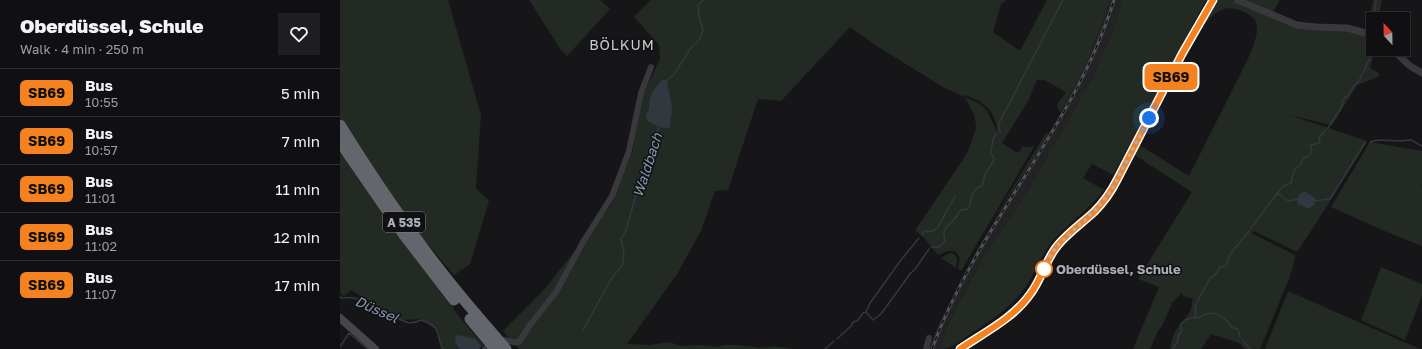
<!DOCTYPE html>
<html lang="en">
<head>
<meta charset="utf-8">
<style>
  :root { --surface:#101012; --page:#1e1e20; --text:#f1f3f6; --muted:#9c9d9f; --line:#303032 }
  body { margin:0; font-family:"Golos Text",sans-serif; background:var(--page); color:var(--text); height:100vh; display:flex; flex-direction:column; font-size:15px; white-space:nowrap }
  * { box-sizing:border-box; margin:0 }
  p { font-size:13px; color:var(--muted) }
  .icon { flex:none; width:22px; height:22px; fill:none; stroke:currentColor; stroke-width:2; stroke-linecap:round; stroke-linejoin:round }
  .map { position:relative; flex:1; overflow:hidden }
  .panel { display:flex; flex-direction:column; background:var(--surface); width:340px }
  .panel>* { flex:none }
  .badge { padding:0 8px; border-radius:6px; font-size:14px; line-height:26px }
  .needle { width:26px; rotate:338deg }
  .tools { position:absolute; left:1026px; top:12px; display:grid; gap:8px }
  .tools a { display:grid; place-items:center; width:44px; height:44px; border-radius:0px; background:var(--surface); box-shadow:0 1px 3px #0004,0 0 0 1px var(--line); font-size:20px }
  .you { position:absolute; width:20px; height:20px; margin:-10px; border:3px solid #fff; border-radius:50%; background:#1a73e8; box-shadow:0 0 0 6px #1a73e833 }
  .map>.badge { position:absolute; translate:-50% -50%; box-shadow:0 0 0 2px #fff }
  .round { display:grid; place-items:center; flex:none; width:42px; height:42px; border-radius:0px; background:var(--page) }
  .headline { display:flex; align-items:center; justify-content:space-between; height:68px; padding:0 20px }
  h1 { font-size:19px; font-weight:800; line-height:30px }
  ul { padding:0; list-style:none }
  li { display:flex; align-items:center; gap:12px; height:48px; padding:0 20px; border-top:1px solid var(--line) }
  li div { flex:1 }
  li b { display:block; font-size:15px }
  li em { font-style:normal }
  li .badge { min-width:44px; font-weight:700; text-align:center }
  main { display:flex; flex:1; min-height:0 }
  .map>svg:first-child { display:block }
  .built { fill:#232225 }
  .green { fill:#232a24; fill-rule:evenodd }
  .water { fill:#31383f }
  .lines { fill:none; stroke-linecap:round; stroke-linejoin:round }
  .stream { stroke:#31383f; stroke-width:1.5 }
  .minor { stroke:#38383d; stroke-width:6 }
  .tertiary { stroke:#38383d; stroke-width:7 }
  .secondary { stroke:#46474c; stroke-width:8 }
  .motorway { stroke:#64666d; stroke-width:11 }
  .rail-casing { stroke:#515257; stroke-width:3 }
  .rail { stroke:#111113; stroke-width:1.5; stroke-dasharray:4.5; stroke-linecap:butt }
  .motorway-bridge { stroke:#64666d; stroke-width:11 }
  .line-casing { stroke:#fff; stroke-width:9 }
  .line { stroke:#f58220; stroke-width:6 }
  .walk { stroke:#aaadb6; stroke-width:4; stroke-dasharray:0 7.2 }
  .stop-dot { fill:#fff; stroke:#f58220; stroke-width:2 }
  .labels { text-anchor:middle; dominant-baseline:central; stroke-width:3; stroke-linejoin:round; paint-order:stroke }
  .shield { fill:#111113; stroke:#7c7e85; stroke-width:1 }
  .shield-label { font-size:12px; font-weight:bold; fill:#aaadb6 }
  .stop-label { font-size:13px; font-weight:bold; fill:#aaadb6; stroke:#111113; text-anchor:start }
  .neighbourhood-label { font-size:14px; letter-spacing:1px; fill:#caccd3; stroke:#111113 }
  .water-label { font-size:14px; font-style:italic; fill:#8598ae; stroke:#111113 }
</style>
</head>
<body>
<main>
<section class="panel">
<div class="headline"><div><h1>Oberdüssel, Schule</h1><p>Walk · 4 min · 250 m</p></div><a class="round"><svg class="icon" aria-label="heart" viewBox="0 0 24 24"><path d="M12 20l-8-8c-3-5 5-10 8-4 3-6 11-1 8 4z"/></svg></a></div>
<ul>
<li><span class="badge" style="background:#f58220;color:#111">SB69</span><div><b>Bus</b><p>10:55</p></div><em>5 min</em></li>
<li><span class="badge" style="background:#f58220;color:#111">SB69</span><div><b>Bus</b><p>10:57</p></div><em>7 min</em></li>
<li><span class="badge" style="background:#f58220;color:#111">SB69</span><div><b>Bus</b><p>11:01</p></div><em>11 min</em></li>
<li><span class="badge" style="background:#f58220;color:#111">SB69</span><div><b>Bus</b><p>11:02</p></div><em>12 min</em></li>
<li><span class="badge" style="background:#f58220;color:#111">SB69</span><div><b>Bus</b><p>11:07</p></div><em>17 min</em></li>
</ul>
</section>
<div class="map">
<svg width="1082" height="349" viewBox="0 0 1082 349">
  <rect width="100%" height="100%" fill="#161618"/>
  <path class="built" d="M771 0H782L774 28 751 80 678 207 647 250 607 327 600 349H589L597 328 639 246 709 135 744 70Z"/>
  <path class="green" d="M0 0H108L141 115 136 188 149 201 130 264 114 275 73 227 45 187 0 117Z
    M189 0H260L270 9 227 56 221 50Z
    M311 0H667L661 4 653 32 680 51 707 0H771L744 70 720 113 717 105 726 92 704 80H697L688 101 662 143 676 152H680L682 147H692L695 145 621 271 618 269 620 258 615 251H608L598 255 585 239 576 231V229L622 161 629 149 636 128 635 117 625 97 603 87 535 45 510 27 441 101 418 99 388 190 375 191 361 231 337 274 287 344 310 345 329 342 341 346 361 345 378 347 383 345H398L423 348 434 346 453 349H179L163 331 203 291 271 205 293 150 298 118 294 114 320 59 319 45 294 17ZM625 95C639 100 648 104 654 118 656 123 658 126 657 131 646 109 649 107 625 97Z
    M782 0H866L773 175 752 164 743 178 764 190C750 208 732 221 716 237 702 252 696 272 685 288 670 308 649 322 629 335 620 341 611 349 600 349L607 327 647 250 678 207 751 80 774 28Z
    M878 0H891L950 25 1015 31 1033 37V49H1035L1030 68 1040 74 1038 77 1017 85 993 124H987L949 115 1027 141 984 211 957 252 914 231 911 233 955 255V259L949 279 920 349H905L899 343 871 334 861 349H830C831 343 832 339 834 334 839 324 854 312 852 301L853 299 843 296 842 293 832 303 823 324 817 333 810 349H793L819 287 798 279 852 192 793 154 798 144 849 176 908 59C912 49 921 31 915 20 913 16 906 13 902 11 886 5 878 9 867 22L865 21 875 2Z
    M906 0H940L933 12Z
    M1033 0H1042L1038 19H1033V31L1027 27Z
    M706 133 709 135 650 225Z
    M1030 142 1082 151V184L1080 187 1082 185V246L1047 232 991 207Z
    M0 148 114 308V310L143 345 140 349H101L98 331 81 319 61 320 11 290 4 296 0 293Z
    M612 253C619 256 617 262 616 268L601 258 608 254Z
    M1041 267 1082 284V296L1065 340 1021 320Z
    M948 291 1066 343 1080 349H925Z"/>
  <path class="water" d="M322 80H327C328 90 331 99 332 109 332 115 329 122 330 128L319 127 307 121 306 115 309 109C308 96 314 89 322 80Z
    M965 191 976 199 974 205 969 209 958 204 957 200 960 194Z
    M118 335 135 339 141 346 139 349H120L115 342 116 336Z"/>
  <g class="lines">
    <path class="stream" d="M1034 19 1036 0
      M1032 33 1033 26
      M327 81 335 73 350 49 359 40 363 30 359 16 358 5 363 0
      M988 128 1002 106 1003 99C1012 95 1011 85 1018 83L1033 52 1032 36
      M660 132 658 125 723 0
      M1030 142 1038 140 1060 141 1071 140 1082 146
      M937 193 948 201 959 199
      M974 201 990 199 1025 143
      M911 228 942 187 951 183 953 174 955 169 961 164 963 158 969 156 972 150 970 145 979 143 980 141 979 137 985 131
      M582 235 585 231C591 232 594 232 598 227L615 196
      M591 247H599L605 241C602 229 605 229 613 221 616 218 618 213 621 210L628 209C633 200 630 189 642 186L645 174 654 160 651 152 653 139 656 134
      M0 296 1 298C21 295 28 305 44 314 47 316 52 316 55 317 67 323 70 325 81 320 104 328 94 333 103 349
      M526 312 533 320 541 314 570 274 576 268 589 249
      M856 317 859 318C868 310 881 313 888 322 889 324 890 326 892 327 894 329 896 329 898 329L900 337
      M243 330 271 279 283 264 284 253 281 239 286 230 299 185 319 126
      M497 339 512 325V323L518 320 523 313 526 312 530 303 561 260 579 238
      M903 341 910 349
      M0 347 9 333 28 349
      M485 349 494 341
      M833 349 835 345 838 341V336L842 330 840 325 845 320 855 317 856 312 855 306 870 278 875 275 880 267 886 266 891 253 909 231"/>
    <path class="minor" d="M145 349C153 342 159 338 169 341 173 342 175 343 179 342L190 325 216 292 243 242 272 196 289 151 301 93 311 67
      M586 349 589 338"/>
    <path class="tertiary" d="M897 0 957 25 976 27 1007 28 1033 35
      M1052 49 1070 66 1082 73
      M620 349C646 332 676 317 693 290 703 276 707 259 718 245 729 233 742 223 754 212 763 203 771 192 777 180L842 54 873 0"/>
    <path class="secondary" d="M0 318 35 349"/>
    <path class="motorway" d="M0 125C41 191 85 255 136 314
      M0 142 64 235 114 300"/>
    <g class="rail-casing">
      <path id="rail" d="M592 349C637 225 735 127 774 0"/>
    </g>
    <use href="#rail" class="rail"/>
    <path class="motorway-bridge" d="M136 314 166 349
      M130 319 155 349"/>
  </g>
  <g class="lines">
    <g class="line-casing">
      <path id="line" d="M620 349C645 332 674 318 691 293 702 278 706 259 718 245 728 233 742 223 754 212 763 203 771 192 777 180L842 54 873 0"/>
    </g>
    <use href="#line" class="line"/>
    <path class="walk" d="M704 269 711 254 718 245 757 208 771 191 809 118"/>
  </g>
  <circle class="stop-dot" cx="704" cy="269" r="8"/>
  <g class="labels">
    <rect class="shield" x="43" y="212" width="42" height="20" rx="3"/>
    <g class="shield-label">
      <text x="64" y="222">A 535</text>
    </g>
    <g class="stop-label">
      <text x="716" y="269">Oberdüssel, Schule</text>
    </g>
    <g class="neighbourhood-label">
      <text x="282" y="44">BÖLKUM</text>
    </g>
    <g class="water-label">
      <text transform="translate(307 165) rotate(-72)">Waldbach</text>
      <text transform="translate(37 309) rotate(24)">Düssel</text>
    </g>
  </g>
</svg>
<div class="tools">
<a><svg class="needle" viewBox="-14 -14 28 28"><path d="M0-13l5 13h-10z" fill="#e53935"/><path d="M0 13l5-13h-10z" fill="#9c9d9f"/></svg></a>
</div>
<div class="you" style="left:809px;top:118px"></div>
<b class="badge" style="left:831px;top:77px;background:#f58220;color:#111">SB69</b>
</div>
</main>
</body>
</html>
